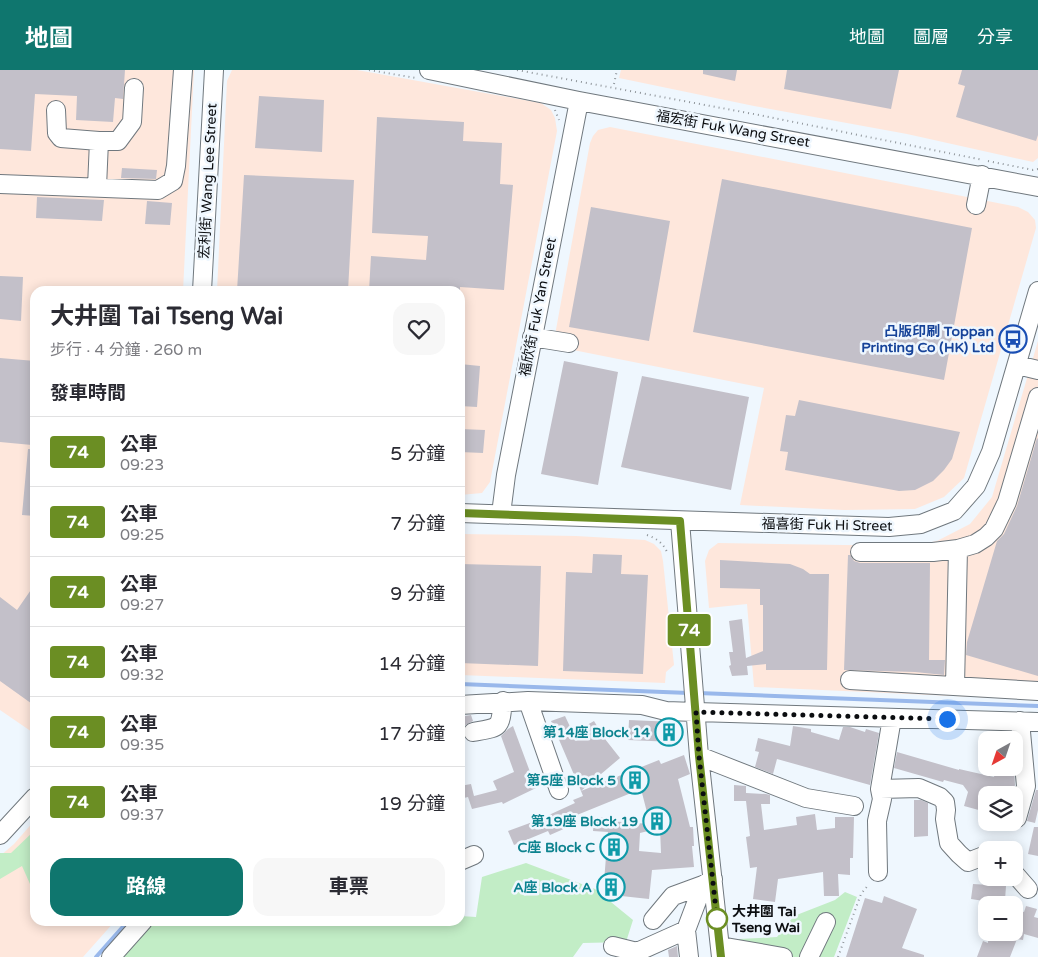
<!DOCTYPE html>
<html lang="zh-TW">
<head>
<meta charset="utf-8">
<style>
  :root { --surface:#fff; --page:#f7f7f7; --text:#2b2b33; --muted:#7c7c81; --line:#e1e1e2; --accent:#0f766e }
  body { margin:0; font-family:"Varela Round","Noto Sans TC",sans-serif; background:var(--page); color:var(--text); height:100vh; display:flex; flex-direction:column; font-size:19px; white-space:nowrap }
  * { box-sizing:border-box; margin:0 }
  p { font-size:16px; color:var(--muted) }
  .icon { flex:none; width:28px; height:28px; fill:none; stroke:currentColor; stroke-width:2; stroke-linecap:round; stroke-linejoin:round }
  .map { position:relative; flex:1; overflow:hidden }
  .side { position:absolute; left:30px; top:216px; width:435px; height:640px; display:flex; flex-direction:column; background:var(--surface); border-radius:15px; box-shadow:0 2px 12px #0003 }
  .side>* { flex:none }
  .badge { padding:0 10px; border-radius:4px; font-size:18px; line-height:32px }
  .needle { width:32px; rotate:220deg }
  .controls { position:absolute; left:978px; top:661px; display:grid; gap:10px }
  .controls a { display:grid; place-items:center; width:45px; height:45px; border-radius:10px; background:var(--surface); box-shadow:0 2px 12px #0003; font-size:25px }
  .you { position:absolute; width:25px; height:25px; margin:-12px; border:4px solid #fff; border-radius:50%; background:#1a73e8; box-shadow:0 0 0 8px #1a73e833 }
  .map>.badge { position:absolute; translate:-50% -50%; box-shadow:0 0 0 2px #fff }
  h2 { padding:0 20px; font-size:19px; line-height:45px }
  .round { display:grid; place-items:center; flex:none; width:52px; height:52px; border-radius:15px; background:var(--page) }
  .summary { display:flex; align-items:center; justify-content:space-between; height:85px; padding:0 20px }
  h1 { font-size:24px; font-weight:700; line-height:38px }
  .cta { display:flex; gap:10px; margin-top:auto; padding:10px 20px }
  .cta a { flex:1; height:58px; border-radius:15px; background:var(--accent); color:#fff; font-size:20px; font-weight:700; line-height:58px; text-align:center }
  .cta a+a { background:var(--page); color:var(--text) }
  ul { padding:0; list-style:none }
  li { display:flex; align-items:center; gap:15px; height:70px; padding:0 20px; border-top:1px solid var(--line) }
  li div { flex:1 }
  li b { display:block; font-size:19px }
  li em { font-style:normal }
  li .badge { min-width:55px; font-weight:700; text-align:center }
  header { display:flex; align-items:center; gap:30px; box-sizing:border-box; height:70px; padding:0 25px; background:var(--accent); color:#fff }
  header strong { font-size:24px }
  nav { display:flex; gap:28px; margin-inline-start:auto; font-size:18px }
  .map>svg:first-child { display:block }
  .industrial { fill:#fee7dc }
  .green { fill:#c2edc6 }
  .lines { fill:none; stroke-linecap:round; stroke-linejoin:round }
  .stream { stroke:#99b8eb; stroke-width:4 }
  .building { fill:#c3c0c9; fill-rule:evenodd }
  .minor-casing { stroke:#70787e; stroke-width:20 }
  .path { stroke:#8f959a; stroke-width:2; stroke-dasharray:1 4; stroke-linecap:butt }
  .minor { stroke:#fff; stroke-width:18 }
  .line-casing { stroke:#fff; stroke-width:11 }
  .line { stroke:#6b8e23; stroke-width:8 }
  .walk { stroke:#0b0d10; stroke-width:5; stroke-dasharray:0 9 }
  .stop-dot { fill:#fff; stroke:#6b8e23; stroke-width:2.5 }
  .labels { text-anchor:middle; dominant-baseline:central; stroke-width:5; stroke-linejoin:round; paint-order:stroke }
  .street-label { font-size:14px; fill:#0b0d10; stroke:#eff7fe }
  .transit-label { font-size:14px; font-weight:bold; fill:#164399; stroke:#eff7fe; text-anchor:end }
  .culture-label { font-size:14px; font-weight:bold; fill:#0d838f; stroke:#eff7fe; text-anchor:end }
  .stop-label { font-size:14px; font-weight:bold; fill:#0b0d10; stroke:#eff7fe; text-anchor:start }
</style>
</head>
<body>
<header>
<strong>地圖</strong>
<nav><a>地圖</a><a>圖層</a><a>分享</a></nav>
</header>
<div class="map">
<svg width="1038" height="887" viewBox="0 0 1038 887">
  <rect width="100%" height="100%" fill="#eff7fe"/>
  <path class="industrial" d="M0 0H194L183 221H35V664L0 640Z
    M232 0H357L541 33 551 40 555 48 557 61 490 412 482 423 460 425V221H217L227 11Z
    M621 0H1038V88L1033 92 907 64 754 36 619 8Z
    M610 57 1018 137 1028 142 1035 150 1036 158 964 408 944 427 915 439 844 440 740 435 764 318 553 276 590 73 593 66 598 60Z
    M1038 271V630L754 617 747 534 709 538 705 491 709 480 718 473 910 476 937 471 970 454 992 427Z
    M460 464 576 466 645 470 654 474 661 481 663 491 674 595 666 602 665 613 460 605Z
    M35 750V851H115L83 887H0V786L14 774Z"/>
  <path class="green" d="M35 760V811L30 814 22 796 0 809V783H11Z
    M526 793 595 819 633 850 626 872 583 873 573 887H122L153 851H460V846L476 847 482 807Z
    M845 822 857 827 834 887H740L739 869 777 867 794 846 835 830Z"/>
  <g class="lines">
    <path class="stream" d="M460 614 689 623
      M698 623 1038 636
      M96 887 128 851"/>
  </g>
  <path class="building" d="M0 0H125L123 29 115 28 113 52 76 50 77 26 35 24 31 81 0 79Z
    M703 0H737L735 11 703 4Z
    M787 0H899L891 39 784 19Z
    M962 0H1038V65L1036 71 956 47 965 16 958 14Z
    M259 26 324 30 322 82 255 78Z
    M377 47 464 52 463 71 502 73 500 114 513 115 504 220 460 217V221H369L371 186 426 190 428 166 372 163Z
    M122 98 157 100 156 109 121 108Z
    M244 105 354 110 348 221H237Z
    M722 109 972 158 944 310 693 262Z
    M37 127 104 130 102 151 36 148Z
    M147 131 172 133 170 155 145 154Z
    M591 137 670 151 649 271 569 257Z
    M0 206 23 207 21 251 0 249Z
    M0 288 35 291V334L32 375 0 372Z
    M564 291 618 302 598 415 541 404Z
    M460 294 480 296 477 337 460 336Z
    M642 306 749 327 731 420 621 397Z
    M799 330 960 362 952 389 944 400 933 411 915 420 899 421 785 400 788 382 780 381 786 345 795 346Z
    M460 359 485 360 483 383 460 382Z
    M1037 368 1038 369V606L966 585 967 572 997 471 1004 464 1017 436Z
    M28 379H35V446L22 445Z
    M593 484 622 485 621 504 648 505 643 604 563 601 566 502 592 503Z
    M848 485H850L854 491 860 493H930L929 590H945L944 605 915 602 844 600Z
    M720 490 790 494 803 499 810 504H829L827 600H766V594L747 596 748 605 732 606 729 596 731 595 729 582H733L729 551 742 549 746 588 763 581V535H760V519L720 518Z
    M460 494 541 496 538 596 460 593Z
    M35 514V636L0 611V527L17 540Z
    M471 645 473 651 460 658V647Z
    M565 646 573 663 594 651 605 669 620 688 581 721 551 651Z
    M629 650 674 652V672L628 670Z
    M513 656 536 718 503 734 502 732 472 739 468 727 460 729V716L471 714 474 726 497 720 493 711 514 702 501 666 508 659Z
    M793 656 811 659V662L839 670 843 657H850L865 662 866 659 879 663 870 715 777 689 773 704 755 697 759 682 755 681 758 668 790 676Z
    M1002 662H1010L1011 670H1001Z
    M897 682 959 700V699L994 707 996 698H1014L1015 715 1012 725H1003L986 721V742L964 736 968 722 963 715 944 710 943 712 894 698Z
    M684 685 690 704 678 709 690 757H693L694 776H692L694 797 652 800 649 829 603 824 608 762 593 761 594 747 609 748V751L650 754 641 719 572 747 575 754 550 765 548 761 514 775 508 761 538 750 575 733 573 730 583 726 581 721 659 690 661 694ZM660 758 661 783 639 781 640 763Z
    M734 715 746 716V723L766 724 770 725V734H761L764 760 797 755 796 747 815 744 817 760 835 758V747H854L853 788H850V805L838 804 839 826H824L823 802 778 809 775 832 753 829 757 797 750 798 746 767 750 766 746 731H734Z
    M1036 720H1038V740L1035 753 1027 751Z
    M914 730H921L928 733V766L914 767Z
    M1034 757H1038V786L1028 784Z
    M973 814 1006 816 1005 830 984 828V831L971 829Z
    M884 826 917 839 902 878 924 885V887H846L865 828 882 833Z
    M1026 836 1037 839 1034 847 1038 848V868L1024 864 1023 870 1017 869 1010 887H977L983 871 988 873V862H1014V857L1017 858 1021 841 1024 842Z
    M677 876 678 887H669L668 880Z"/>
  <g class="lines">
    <g class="minor-casing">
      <path id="minor" d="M429 0 579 31 1038 117
        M56 40 57 63 61 68 99 71 97 117
        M99 71H118L132 52 134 18
        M0 114 158 120 173 111 176 96 183 0
        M976 135 982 105
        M202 221 214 0
        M532 267 569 273
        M1017 295 1038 300
        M460 443 889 457 921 454 954 441 976 416 991 382 1038 221
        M501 444 506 405 579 31
        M680 451 699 686 721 887
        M860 482H933L958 479 975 474 986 467 994 459 1007 432 1038 327
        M850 610 1038 621
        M955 616 958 479
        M528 631 559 720
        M460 635 528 631 642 635 666 641 696 642 1038 652
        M473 662C501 657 500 659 503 631
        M699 686 806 728 854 736
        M880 719 919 718 940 727 945 732 946 740 945 749 949 773 959 784 968 792 986 785
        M1017 748 1026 716 1020 651
        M0 765 35 727
        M460 791 474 785
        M878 802 877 751 882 729 880 719 892 648
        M1014 803 1028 819
        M653 850 673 826 703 815
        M686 860 689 887
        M613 876 637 882 686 860 703 815 713 809
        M720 876 783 887
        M111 887 143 851
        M809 887 826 852"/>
    </g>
    <path class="path" d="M369 0 416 8
      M517 0 759 45 983 90
      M614 14 617 0
      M555 40 559 50
      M988 91 1033 100 1038 99
      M647 465C656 468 663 473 667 482
      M838 887 861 824 869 814"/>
    <use href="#minor" class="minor"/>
  </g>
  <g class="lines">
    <g class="line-casing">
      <path id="line" d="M460 443 680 451 699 686 721 887"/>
    </g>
    <use href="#line" class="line"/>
    <path class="walk" d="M717 849 699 686 696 642 947 649"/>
  </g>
  <defs>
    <g id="bus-ring" transform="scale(1.4375)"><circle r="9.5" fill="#eff7fe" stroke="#1a4fb4" stroke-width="1.5"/><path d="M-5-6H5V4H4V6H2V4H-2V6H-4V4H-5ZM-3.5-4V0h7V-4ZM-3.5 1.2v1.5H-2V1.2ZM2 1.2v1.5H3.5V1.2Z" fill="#1a4fb4"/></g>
    <g id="building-ring" transform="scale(1.4375)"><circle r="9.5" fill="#eff7fe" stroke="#0f9aa8" stroke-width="1.5"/><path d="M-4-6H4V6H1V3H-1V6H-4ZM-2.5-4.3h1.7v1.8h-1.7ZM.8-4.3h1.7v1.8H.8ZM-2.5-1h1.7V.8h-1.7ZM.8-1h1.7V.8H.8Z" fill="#0f9aa8"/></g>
  </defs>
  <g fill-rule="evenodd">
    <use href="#bus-ring" x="1013" y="269"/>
    <use href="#building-ring" x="669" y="662"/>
    <use href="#building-ring" x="635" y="710"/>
    <use href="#building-ring" x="657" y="751"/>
    <use href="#building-ring" x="614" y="777"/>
    <use href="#building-ring" x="611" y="817"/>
  </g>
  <circle class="stop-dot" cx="717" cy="849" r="10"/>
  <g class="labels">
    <g class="street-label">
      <text transform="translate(733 59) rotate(10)">福宏街 Fuk Wang Street</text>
      <text transform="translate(208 111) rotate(-87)">宏利街 Wang Lee Street</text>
      <text transform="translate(538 237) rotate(-79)">福欣街 Fuk Yan Street</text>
      <text transform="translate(827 455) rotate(1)">福喜街 Fuk Hi Street</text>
    </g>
    <g class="transit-label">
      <text x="994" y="261">凸版印刷 Toppan<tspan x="994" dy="16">Printing Co (HK) Ltd</tspan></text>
    </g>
    <g class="culture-label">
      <text x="650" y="662">第14座 Block 14</text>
      <text x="616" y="710">第5座 Block 5</text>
      <text x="638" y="751">第19座 Block 19</text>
      <text x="595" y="777">C座 Block C</text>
      <text x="592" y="817">A座 Block A</text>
    </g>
    <g class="stop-label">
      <text x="732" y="841">大井圍 Tai<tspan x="732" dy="16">Tseng Wai</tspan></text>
    </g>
  </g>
</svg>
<div class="controls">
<a><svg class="needle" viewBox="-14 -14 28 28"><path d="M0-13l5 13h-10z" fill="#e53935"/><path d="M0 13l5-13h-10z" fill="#7c7c81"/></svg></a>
<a><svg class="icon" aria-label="layers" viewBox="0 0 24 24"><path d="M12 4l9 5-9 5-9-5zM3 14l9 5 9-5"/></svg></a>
<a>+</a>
<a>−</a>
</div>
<div class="you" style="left:947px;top:649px"></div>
<b class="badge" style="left:689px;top:560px;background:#6b8e23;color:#fff">74</b>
<section class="side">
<div class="summary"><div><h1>大井圍 Tai Tseng Wai</h1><p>步行 · 4 分鐘 · 260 m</p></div><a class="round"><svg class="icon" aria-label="heart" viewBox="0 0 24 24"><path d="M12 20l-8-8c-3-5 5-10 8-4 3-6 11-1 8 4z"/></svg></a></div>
<h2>發車時間</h2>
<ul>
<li><span class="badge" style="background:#6b8e23;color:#fff">74</span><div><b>公車</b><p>09:23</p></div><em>5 分鐘</em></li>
<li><span class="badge" style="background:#6b8e23;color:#fff">74</span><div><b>公車</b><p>09:25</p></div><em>7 分鐘</em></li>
<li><span class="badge" style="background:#6b8e23;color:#fff">74</span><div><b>公車</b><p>09:27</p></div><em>9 分鐘</em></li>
<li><span class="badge" style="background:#6b8e23;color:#fff">74</span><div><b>公車</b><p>09:32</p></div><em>14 分鐘</em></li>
<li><span class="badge" style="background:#6b8e23;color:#fff">74</span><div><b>公車</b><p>09:35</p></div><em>17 分鐘</em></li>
<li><span class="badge" style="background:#6b8e23;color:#fff">74</span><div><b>公車</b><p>09:37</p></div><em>19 分鐘</em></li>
</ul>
<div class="cta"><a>路線</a><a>車票</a></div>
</section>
</div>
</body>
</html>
